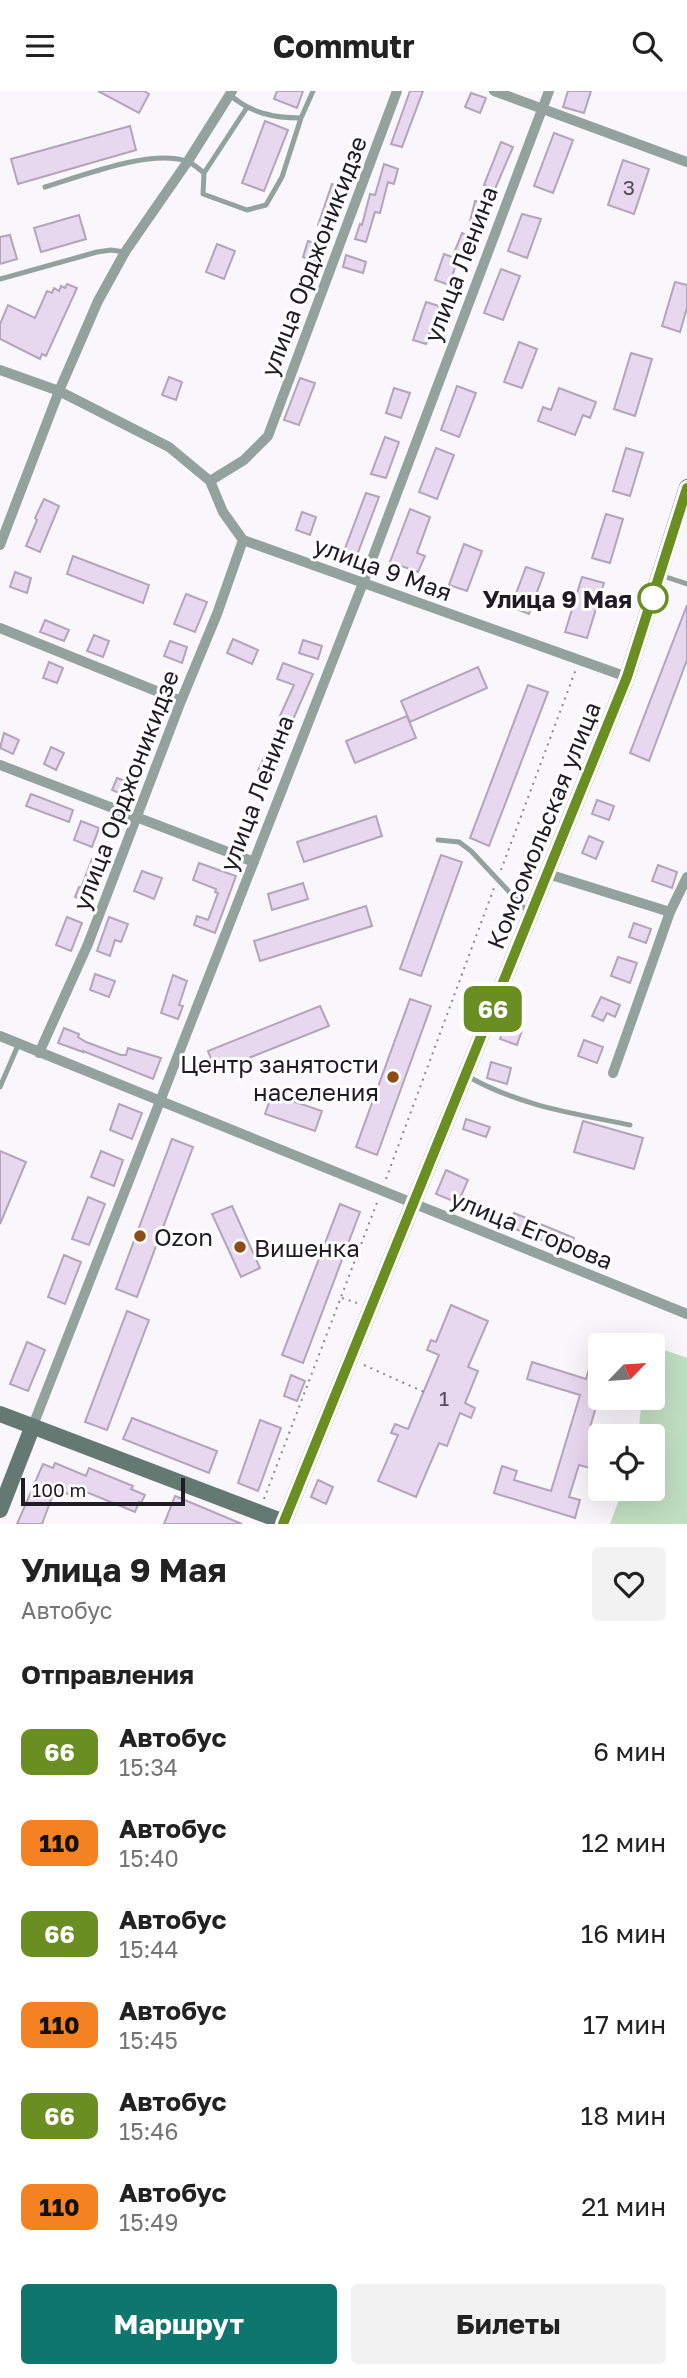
<!DOCTYPE html>
<html lang="ru">
<head>
<meta charset="utf-8">
<style>
  :root { --surface:#fff; --page:#f2f2f2; --text:#222; --muted:#767676; --accent:#0f766e }
  body { margin:0; font-family:"Golos Text",sans-serif; background:var(--page); color:var(--text); height:100vh; display:flex; flex-direction:column; font-size:26px; white-space:nowrap }
  * { box-sizing:border-box; margin:0 }
  p { font-size:23px; color:var(--muted) }
  .icon { flex:none; width:38px; height:38px; fill:none; stroke:currentColor; stroke-width:2; stroke-linecap:round; stroke-linejoin:round }
  .map { position:relative; height:1433px; overflow:hidden }
  .panel { display:flex; flex-direction:column; background:var(--surface); flex:1 }
  .panel>* { flex:none }
  .badge { padding:0 14px; border-radius:10px; font-size:24px; line-height:46px }
  .needle { width:46px; rotate:65deg }
  .controls { position:absolute; left:588px; top:1242px; display:grid; gap:14px }
  .controls a { display:grid; place-items:center; width:77px; height:77px; border-radius:7px; background:var(--surface); box-shadow:0 7px 28px #0002; font-size:35px }
  .scale { position:absolute; left:21px; bottom:18px; width:164px; box-sizing:border-box; padding-left:7px; border:4px solid #201c26; border-top:0; font-size:19px; line-height:24px; white-space:nowrap; color:#201c26; -webkit-text-stroke:5px #fff; paint-order:stroke }
  .map>.badge { position:absolute; translate:-50% -50%; box-shadow:0 0 0 4px #fff }
  h2 { padding:0 21px; font-size:26px; line-height:63px }
  .round { display:grid; place-items:center; flex:none; width:74px; height:74px; border-radius:7px; background:var(--page) }
  .headline { display:flex; align-items:center; justify-content:space-between; height:119px; padding:0 21px }
  h1 { font-size:33px; font-weight:700; line-height:52px }
  .cta { display:flex; gap:14px; margin-top:auto; padding:14px 21px }
  .cta a { flex:1; height:80px; border-radius:7px; background:var(--accent); color:#fff; font-size:28px; font-weight:700; line-height:80px; text-align:center }
  .cta a+a { background:var(--page); color:var(--text) }
  ul { padding:0; list-style:none }
  li { display:flex; align-items:center; gap:21px; height:91px; padding:0 21px }
  li div { flex:1 }
  li b { display:block; font-size:26px }
  li em { font-style:normal }
  li .badge { min-width:77px; font-weight:700; text-align:center }
  header { display:flex; justify-content:space-between; align-items:center; height:91px; padding:0 21px; background:var(--surface); font-size:32px; font-weight:700 }
  .map>svg:first-child { display:block }
  .green { fill:#c0dec1 }
  .building { fill:#e7d7ef; stroke:#b4a4bb; stroke-width:2 }
  .lines { fill:none; stroke-linecap:round; stroke-linejoin:round }
  .path { stroke:#8a878f; stroke-width:2; stroke-dasharray:2 5; stroke-linecap:butt }
  .lane { stroke:#94a29e; stroke-width:5 }
  .street { stroke:#94a29e; stroke-width:10 }
  .secondary { stroke:#657973; stroke-width:16 }
  .line-casing { stroke:#fff; stroke-width:16 }
  .line { stroke:#6b8e23; stroke-width:10 }
  .stop-dot { fill:#fff; stroke:#6b8e23; stroke-width:3.5 }
  .poi-dot { fill:#8b4d11; stroke:#fff; stroke-width:2.5 }
  .labels { text-anchor:middle; dominant-baseline:central; stroke-width:6; stroke-linejoin:round; paint-order:stroke }
  .number-label { font-size:21px; fill:#524b58 }
  .street-label { font-size:24px; fill:#201c26; stroke:#fff }
  .stop-label { font-size:24px; font-weight:bold; fill:#201c26; stroke:#fff; text-anchor:end }
  .poi-label { font-size:24px; fill:#201c26; stroke:#fff; text-anchor:start }
</style>
</head>
<body>
<header><svg class="icon" aria-label="menu" viewBox="0 0 24 24"><path d="M4 6h16M4 12h16M4 18h16"/></svg>Commutr<svg class="icon" aria-label="search" viewBox="0 0 24 24"><circle cx="10" cy="10" r="6"/><path d="M15 15l6 6"/></svg></header>
<div class="map">
<svg width="687" height="1433" viewBox="0 0 687 1433">
  <rect width="100%" height="100%" fill="#f9f7fc"/>
  <path class="green" d="M653 1255 687 1267V1433H610L623 1398H653V1346H638L642 1307H653Z"/>
  <path class="building" d="M98 0H144L149 3 139 22Z
    M277 0H303L297 17 274 8Z
    M410 0H423L402 56 391 53Z
    M568 0H591L584 22 563 16Z
    M471 2 486 7 480 22 465 16Z
    M265 30 288 39 264 100 242 92Z
    M130 35 136 59 18 93 11 68Z
    M554 42 573 49 553 102 534 95Z
    M501 51 513 56 495 98 484 94Z
    M623 69 649 78 634 123 608 114Z
    M384 73 398 78 394 93 388 91 380 122 375 121 366 151 355 148 360 133 362 134 370 103 375 104Z
    M332 93 346 98 331 138 318 134Z
    M475 110 489 114 484 134 470 130Z
    M522 123 541 128 527 167 508 160Z
    M79 124 86 148 41 161 34 137Z
    M462 142 476 148 468 167 454 162Z
    M10 144 17 168 0 173V146Z
    M308 150 323 155 318 171 303 166Z
    M217 153 235 160 224 188 206 181Z
    M444 163 458 168 449 194 435 189Z
    M346 164 366 171 363 182 343 176Z
    M501 178 520 185 503 229 484 222Z
    M675 191 687 194V217L680 241 662 235Z
    M67 193 77 197 46 265 42 263 40 268 0 248V233L8 214 35 227 47 200 52 202 54 197 59 200 61 195 65 197Z
    M426 211 439 215 426 253 413 249Z
    M519 251 537 258 522 297 504 291Z
    M631 262 652 268 635 325 614 318Z
    M169 286 182 291 176 309 162 304Z
    M300 287 315 292 299 334 284 329Z
    M457 295 476 302 459 346 441 339Z
    M394 297 410 302 401 327 386 322Z
    M559 297 596 311 590 327 583 324 575 344 538 330 543 316 551 319Z
    M385 346 399 351 386 387 371 383Z
    M436 357 454 364 437 408 419 401Z
    M626 357 643 362 630 405 613 400Z
    M366 402 379 406 357 464 344 460Z
    M44 408 59 415 40 461 26 455 37 429 35 427Z
    M410 418 430 426 417 462 425 465 418 481 390 471Z
    M302 421 316 426 310 444 296 439Z
    M606 423 623 428 610 472 592 467Z
    M464 453 482 460 467 500 449 494Z
    M73 465 149 494 143 512 67 483Z
    M526 476 544 482 529 523 511 516Z
    M15 481 31 487 27 502 10 496Z
    M582 486 604 492 587 547 565 541Z
    M186 503 207 511 195 541 174 533Z
    M687 514V569L649 670 630 662Z
    M45 529 69 539 64 550 40 541Z
    M94 544 109 550 103 566 87 560Z
    M233 548 258 559 252 573 227 562Z
    M303 549 322 555 318 568 299 562Z
    M170 550 187 556 182 572 164 565Z
    M49 571 63 577 57 592 43 587Z
    M283 572 313 583 288 640 290 641 273 686 258 680 264 666 266 667 281 628 279 627 294 594 277 588Z
    M478 576 487 597 410 631 401 610Z
    M528 594 548 601 489 755 470 747Z
    M407 625 416 647 355 672 346 650Z
    M4 642 19 649 13 663 0 657Z
    M51 656 64 662 56 679 44 673Z
    M117 687 136 694 131 707 112 699Z
    M31 703 73 719 69 731 26 715Z
    M597 709 614 715 609 729 592 723Z
    M376 725 382 745 304 771 297 751Z
    M81 730 99 737 92 756 74 749Z
    M589 745 603 751 596 768 582 762Z
    M441 764 462 771 421 885 400 878Z
    M92 768 104 773 89 811 75 806 79 796 81 797Z
    M199 772 236 785 215 842 194 834 197 825 208 829 218 802 215 801 216 798 193 789Z
    M658 774 677 781 672 797 652 790Z
    M142 780 162 787 154 808 134 800Z
    M303 792 308 808 272 819 268 803Z
    M366 815 372 835 260 870 254 850Z
    M67 826 82 832 71 860 56 854Z
    M109 826 128 833 121 851 115 849 110 865 97 860Z
    M634 832 651 838 646 852 629 846Z
    M618 866 637 872 630 892 611 885Z
    M95 883 115 890 109 906 90 899Z
    M173 884 187 890 179 914 183 915 178 928 161 922Z
    M601 906 620 914 615 926 607 922 603 930 592 925Z
    M410 908 431 915 377 1064 356 1056Z
    M320 915 329 935 216 980 208 960Z
    M505 933 522 939 517 954 500 948Z
    M64 937 79 943 78 946 86 951 121 964H126L128 957 161 967 153 988 83 960V961L58 952Z
    M584 949 603 956 597 972 578 965Z
    M491 971 511 977 507 993 487 987Z
    M272 1003 322 1020 315 1040 265 1023Z
    M119 1013 142 1022 132 1048 110 1039Z
    M466 1028 490 1036 486 1046 463 1038Z
    M583 1030 643 1047 634 1078 574 1061Z
    M172 1048 193 1056 137 1206 116 1198Z
    M0 1060 26 1071 0 1133Z
    M101 1060 123 1069 114 1095 91 1086Z
    M446 1079 468 1089 458 1112 436 1103Z
    M88 1106 105 1113 89 1154 72 1148Z
    M340 1113 360 1121 303 1272 282 1264Z
    M232 1115 260 1177 241 1186 212 1123Z
    M514 1122 574 1147 568 1160 508 1135Z
    M64 1164 81 1171 65 1213 48 1206Z
    M451 1214 488 1230 468 1276 478 1280 465 1312 475 1317 471 1327 460 1322 447 1355 439 1352 416 1406 378 1390 398 1344 391 1342 395 1333 408 1338 439 1264 427 1259 431 1249 436 1251Z
    M127 1220 149 1229 107 1339 85 1331Z
    M27 1251 45 1259 28 1300 10 1293Z
    M532 1271 586 1288 591 1271 600 1274V1310L598 1309 589 1340 600 1344 590 1377 579 1374 569 1406 580 1409 575 1427 494 1402 502 1375 517 1380 514 1389 551 1400 580 1304 527 1288Z
    M291 1284 305 1290 297 1310 284 1305Z
    M132 1327 217 1360 209 1382 123 1348Z
    M260 1329 281 1337 258 1400 238 1392Z
    M55 1372 86 1385 89 1377 133 1395 131 1398 145 1404 141 1412 139 1411 135 1421 79 1398 76 1406 55 1398 42 1433H17L43 1373 53 1377Z
    M318 1389 333 1396 326 1413 311 1406Z
    M175 1405 242 1433H164Z"/>
  <g class="lines">
    <path class="path" d="M501 779 576 578
      M386 1088 494 797
      M342 1207 357 1212
      M364 1274 424 1301
      M264 1408 378 1109"/>
    <path class="lane" d="M230 4C251 22 273 27 301 27
      M204 82 246 18
      M45 96C82 85 150 58 186 70 193 72 199 78 204 82L203 103 247 119 266 114 282 86 301 27 313 0
      M0 188 97 161 111 159 125 161
      M660 484 687 493
      M438 749 459 751 471 760 529 822
      M469 986C521 1015 572 1022 630 1034
      M0 996 19 952"/>
    <path class="street" d="M494 0 687 71
      M0 279 59 300 169 356 210 390 223 421 243 449
      M210 390 244 369 268 345 397 0
      M243 449 627 586
      M0 454 59 300 98 210 125 161 188 70 232 0
      M0 537 181 610
      M0 674 254 771
      M548 783 670 821
      M0 945 687 1223
      M39 962 88 853 181 610 217 523 243 449
      M613 982 670 821 687 786
      M32 1337 363 492 549 0"/>
    <path class="secondary" d="M0 1323 284 1431
      M0 1419 32 1337
      M283 1433 627 586 687 396"/>
  </g>
  <g class="lines">
    <g class="line-casing">
      <path id="line" d="M283 1433 627 586 687 397"/>
    </g>
    <use href="#line" class="line"/>
  </g>
  <circle class="stop-dot" cx="653" cy="507" r="14"/>
  <g class="poi-dot">
    <circle cx="393" cy="986" r="7"/>
    <circle cx="140" cy="1145" r="7"/>
    <circle cx="240" cy="1156" r="7"/>
  </g>
  <g class="labels">
    <g class="number-label">
      <text x="629" y="96">3</text>
      <text x="444" y="1307">1</text>
    </g>
    <g class="street-label">
      <text transform="translate(313 165) rotate(-69)">улица Орджоникидзе</text>
      <text transform="translate(460 173) rotate(-69)">улица Ленина</text>
      <text transform="translate(383 477) rotate(20)">улица 9 Мая</text>
      <text transform="translate(125 699) rotate(-69)">улица Орджоникидзе</text>
      <text transform="translate(256 702) rotate(-69)">улица Ленина</text>
      <text transform="translate(543 734) rotate(-68)">Комсомольская улица</text>
      <text transform="translate(532 1138) rotate(22)">улица Егорова</text>
    </g>
    <g class="stop-label">
      <text x="632" y="507">Улица 9 Мая</text>
    </g>
    <g class="poi-label">
      <text x="379" y="972" text-anchor="end">Центр занятости<tspan x="379" dy="28">населения</tspan></text>
      <text x="154" y="1145">Ozon</text>
      <text x="254" y="1156">Вишенка</text>
    </g>
  </g>
</svg>
<div class="controls">
<a><svg class="needle" viewBox="-14 -14 28 28"><path d="M0-13l5 13h-10z" fill="#e53935"/><path d="M0 13l5-13h-10z" fill="#767676"/></svg></a>
<a><svg class="icon" aria-label="locate" viewBox="0 0 24 24"><circle cx="12" cy="12" r="6"/><path d="M12 2v4M12 18v4M2 12h4M18 12h4"/></svg></a>
</div>
<div class="scale">100 m</div>
<b class="badge" style="left:493px;top:918px;background:#6b8e23;color:#fff">66</b>
</div>
<section class="panel">
<div class="headline"><div><h1>Улица 9 Мая</h1><p>Автобус</p></div><a class="round"><svg class="icon" aria-label="heart" viewBox="0 0 24 24"><path d="M12 20l-8-8c-3-5 5-10 8-4 3-6 11-1 8 4z"/></svg></a></div>
<h2>Отправления</h2>
<ul>
<li><span class="badge" style="background:#6b8e23;color:#fff">66</span><div><b>Автобус</b><p>15:34</p></div><em>6 мин</em></li>
<li><span class="badge" style="background:#f58220;color:#111">110</span><div><b>Автобус</b><p>15:40</p></div><em>12 мин</em></li>
<li><span class="badge" style="background:#6b8e23;color:#fff">66</span><div><b>Автобус</b><p>15:44</p></div><em>16 мин</em></li>
<li><span class="badge" style="background:#f58220;color:#111">110</span><div><b>Автобус</b><p>15:45</p></div><em>17 мин</em></li>
<li><span class="badge" style="background:#6b8e23;color:#fff">66</span><div><b>Автобус</b><p>15:46</p></div><em>18 мин</em></li>
<li><span class="badge" style="background:#f58220;color:#111">110</span><div><b>Автобус</b><p>15:49</p></div><em>21 мин</em></li>
</ul>
<div class="cta"><a>Маршрут</a><a>Билеты</a></div>
</section>
</body>
</html>
